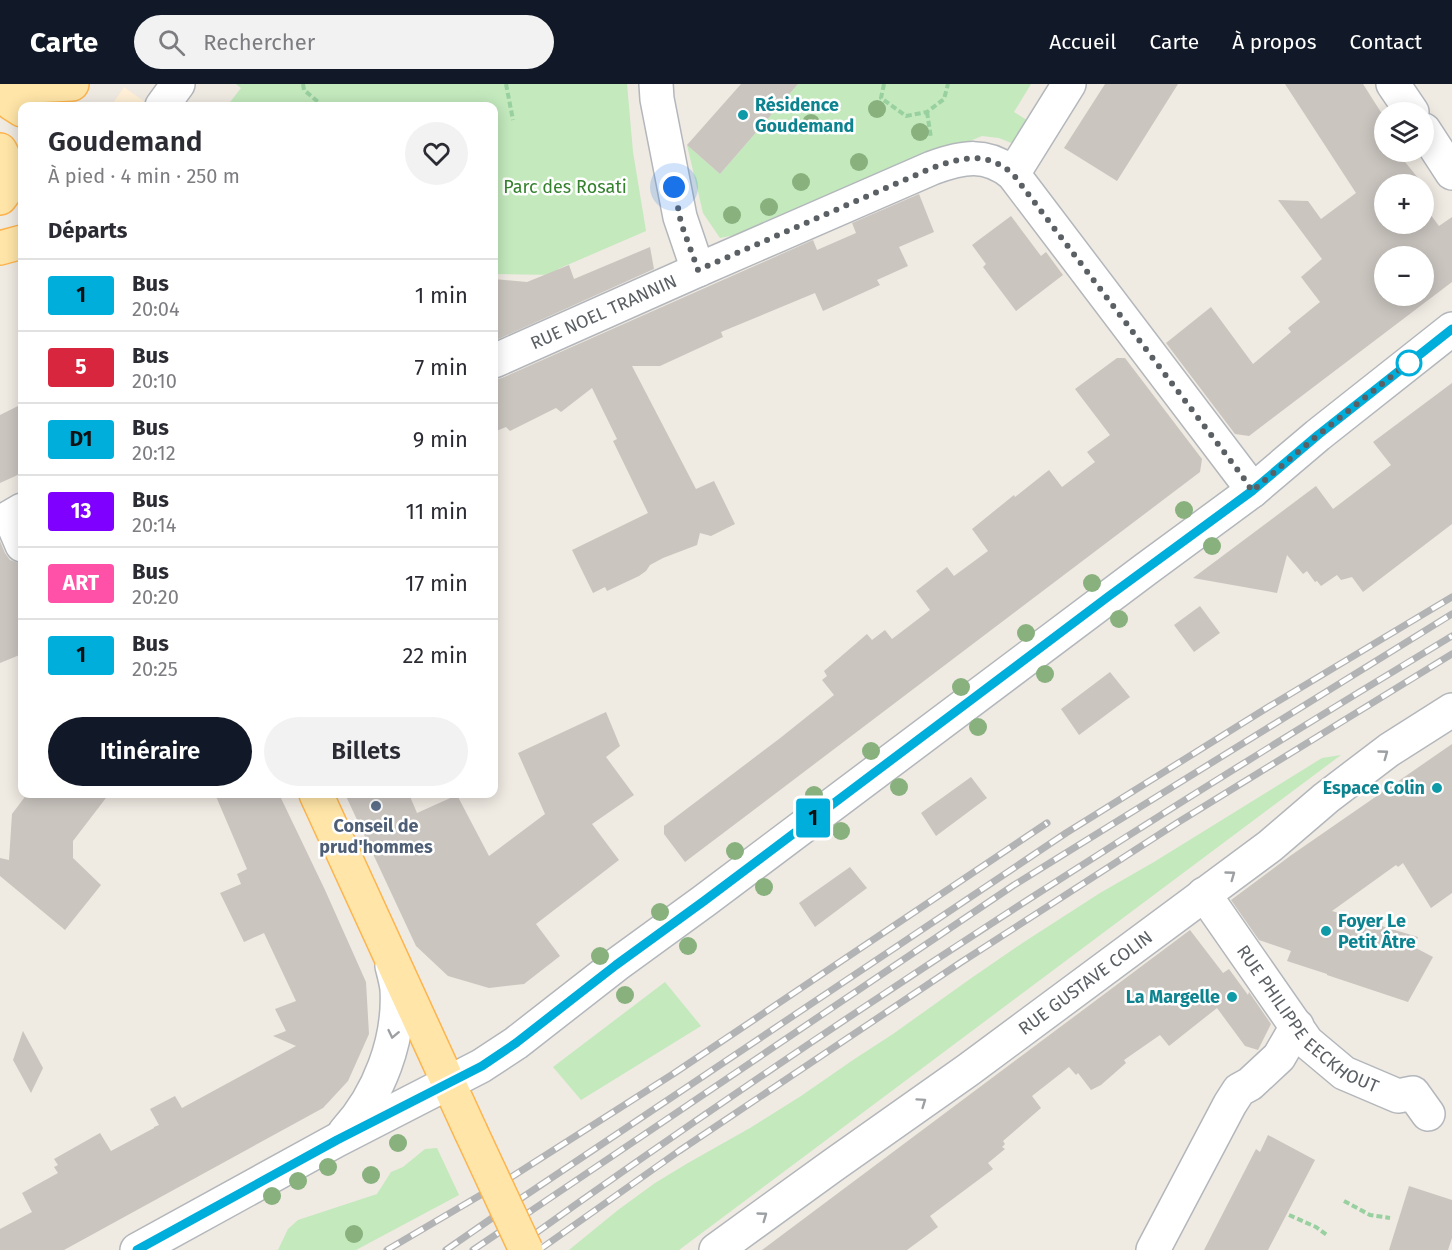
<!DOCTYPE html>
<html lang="fr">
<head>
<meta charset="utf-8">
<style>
  :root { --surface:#fff; --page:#f2f2f3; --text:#2b2b33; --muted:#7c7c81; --line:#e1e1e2; --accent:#111827 }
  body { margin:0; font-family:"Fira Sans",sans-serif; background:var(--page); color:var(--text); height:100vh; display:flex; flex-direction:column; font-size:22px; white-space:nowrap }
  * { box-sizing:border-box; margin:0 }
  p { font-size:20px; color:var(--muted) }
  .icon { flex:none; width:33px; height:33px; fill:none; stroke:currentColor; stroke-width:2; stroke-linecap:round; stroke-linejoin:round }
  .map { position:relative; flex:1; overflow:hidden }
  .sheet { position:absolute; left:18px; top:18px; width:480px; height:696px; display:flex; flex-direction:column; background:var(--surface); border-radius:12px; box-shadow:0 3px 15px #0003 }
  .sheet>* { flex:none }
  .badge { padding:0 12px; border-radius:4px; font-size:21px; line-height:39px }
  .buttons { position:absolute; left:1374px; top:18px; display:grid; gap:12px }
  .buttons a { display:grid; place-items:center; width:60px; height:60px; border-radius:50%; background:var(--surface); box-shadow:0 3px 15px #0003; font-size:30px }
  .you { position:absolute; width:30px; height:30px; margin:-15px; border:4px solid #fff; border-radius:50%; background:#1a73e8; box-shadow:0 0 0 9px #1a73e833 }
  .map>.badge { position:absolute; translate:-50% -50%; box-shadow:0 0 0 3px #fff }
  h2 { padding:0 30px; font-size:22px; line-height:54px }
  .round { display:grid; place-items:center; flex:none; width:63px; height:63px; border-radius:32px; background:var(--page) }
  .headline { display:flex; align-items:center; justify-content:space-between; height:102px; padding:0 30px }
  h1 { font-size:28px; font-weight:600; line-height:45px }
  .button { display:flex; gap:12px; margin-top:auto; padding:12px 30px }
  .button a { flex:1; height:69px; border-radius:36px; background:var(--accent); color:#fff; font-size:24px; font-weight:600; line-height:69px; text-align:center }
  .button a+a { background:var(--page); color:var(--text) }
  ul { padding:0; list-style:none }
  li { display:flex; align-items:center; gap:18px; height:72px; padding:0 30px; border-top:2px solid var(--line) }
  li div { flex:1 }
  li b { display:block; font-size:22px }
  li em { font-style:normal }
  li .badge { min-width:66px; font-weight:700; text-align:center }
  header { display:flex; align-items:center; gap:36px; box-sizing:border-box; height:84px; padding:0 30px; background:var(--accent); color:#fff }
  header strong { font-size:28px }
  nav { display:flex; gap:33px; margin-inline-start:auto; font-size:21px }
  .search { width:420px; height:54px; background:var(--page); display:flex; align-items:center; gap:15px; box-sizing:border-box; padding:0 21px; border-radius:33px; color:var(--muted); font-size:22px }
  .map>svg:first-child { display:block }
  .commercial { fill:#fff0d7 }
  .green { fill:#c3e9bd }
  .building { fill:#cac5bf; fill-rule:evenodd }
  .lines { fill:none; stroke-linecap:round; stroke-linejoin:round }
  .minor-casing { stroke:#b3b7bb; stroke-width:36 }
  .major-casing { stroke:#fdb44d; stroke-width:36 }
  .path { stroke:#98d0a0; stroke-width:4; stroke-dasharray:6 3; stroke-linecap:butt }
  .minor { stroke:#fff; stroke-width:33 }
  .major { stroke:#ffe5a7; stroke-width:33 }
  .rail-casing { stroke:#b2b3b4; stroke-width:7 }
  .rail { stroke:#fff; stroke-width:4.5; stroke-dasharray:14; stroke-linecap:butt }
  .major-bridge-casing { stroke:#fdb44d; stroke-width:36; stroke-linecap:butt }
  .major-bridge { stroke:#ffe5a7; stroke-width:33 }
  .tree { fill:#88b17e }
  .oneway { stroke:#9da0a3 }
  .line-casing { stroke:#fff; stroke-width:14 }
  .line { stroke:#00aedc; stroke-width:9 }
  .walk { stroke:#5b6065; stroke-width:6; stroke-dasharray:0 10.8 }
  .culture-dot { fill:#0f9aa8; stroke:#fff; stroke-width:2 }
  .stop-dot { fill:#fff; stroke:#00aedc; stroke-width:3 }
  .service-dot { fill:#5c6f8a; stroke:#fff; stroke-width:2 }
  .labels { text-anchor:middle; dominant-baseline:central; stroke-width:5; stroke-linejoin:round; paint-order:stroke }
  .culture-label { font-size:18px; font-weight:bold; fill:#0d838f; stroke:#fff; text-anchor:start }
  .park-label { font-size:18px; fill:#34822d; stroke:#fff }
  .street-label { font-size:18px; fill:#5b6065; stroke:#fff }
  .service-label { font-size:18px; font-weight:bold; fill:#4e5e75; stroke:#fff }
</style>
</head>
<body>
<header>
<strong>Carte</strong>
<div class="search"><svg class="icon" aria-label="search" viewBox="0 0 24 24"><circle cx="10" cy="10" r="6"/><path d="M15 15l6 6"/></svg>Rechercher</div>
<nav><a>Accueil</a><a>Carte</a><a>À propos</a><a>Contact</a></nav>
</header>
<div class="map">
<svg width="1452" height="1166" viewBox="0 0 1452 1166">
  <rect width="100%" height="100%" fill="#efeae2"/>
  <path class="commercial" d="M124 3 151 22H111Z"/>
  <path class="green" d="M236 0H627L633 68 646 147 558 185 560 191 494 190V22H227L241 4Z
    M798 0H1031L1014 28 1030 38 1014 60 999 54 982 52 750 148 720 154 703 129 687 61 720 90Z
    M1341 671 679 1166H569L618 1126 655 1099 688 1079 750 1044 801 1012 853 976 893 950 970 895 1024 858 1100 809 1154 778 1322 674Z
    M665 898 701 942 581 1016 553 983Z
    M437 1064 459 1111 356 1166H278L288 1145 298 1136 377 1110 391 1088 403 1083 425 1065Z"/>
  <path class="building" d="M741 0H798L720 90 687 61Z
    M1105 0H1178L1117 97 1064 64Z
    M1285 0H1363L1384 33V68H1397L1418 94 1410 100H1384V140H1424V122L1439 142 1452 133V198L1249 352 1235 350 1166 259 1211 223 1253 280 1291 248 1288 244 1320 218 1301 193 1322 175 1278 116 1308 117 1321 135 1356 109ZM1384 172H1424V212H1384Z
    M919 110 934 148 899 163 908 182 877 196 880 201 823 227 815 209 721 248 723 253 660 282H632L696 405 714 397 735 440 711 452 700 449 697 461 663 474 650 481 646 487 639 492 607 507 605 503 593 509 572 466 648 429 613 357 617 355 592 304 561 328 556 324 510 347 506 343 494 348V296L502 294 813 156 817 166 856 149 852 139Z
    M1011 132 1041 172 1046 168 1063 191 1016 227 983 183 986 180 972 161Z
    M650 163 654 185 494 257V195L527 198 569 181 574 195Z
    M1117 274H1125L1202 375 1200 388 685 778 664 750V742L779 655 834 611 822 596 827 592 824 587 867 550 872 556 885 546 892 555 930 526 916 507 947 483 954 492 988 467 972 445 1014 411 1015 413 1049 386 1062 403 1095 378 1087 368 1110 351 1075 305Z
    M1452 299V440L1363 508 1352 493 1341 496 1337 491 1321 502 1317 497 1315 498 1307 487 1303 490 1287 471 1277 509 1193 494 1316 402 1333 425 1391 381 1373 358Z
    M22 320V389L0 399V331Z
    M0 457 5 469 10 476 19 479 22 487V570L0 579Z
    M1200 522 1220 549 1194 568 1174 541Z
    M1110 588 1130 613 1079 651 1061 625Z
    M606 628 620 662 606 673 634 711 592 740 619 776 536 840 560 872 524 900 489 904 448 892 416 862 345 710H409L417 729 457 711 489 772 545 730 518 669Z
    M1452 660V809L1431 824 1403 779 1398 783 1396 781 1332 827 1418 853 1414 863 1433 873 1408 918 1327 891V890L1287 877 1291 867 1259 856 1231 816 1290 772Z
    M971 693 987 714 936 752 921 729Z
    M27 710H109L73 757V774L101 801 65 846 0 792V774L9 776 12 730Z
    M215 710H279L325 806 366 898 369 950 348 997 323 1024 64 1166H0V1145L32 1128 22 1109 58 1089 54 1083 58 1081 54 1075 100 1049 111 1067 154 1044V1043L159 1041 150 1025 175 1012 182 1024 296 962 273 952 286 947 275 925 296 917 264 849 244 858 220 809 241 800 237 790 247 785Z
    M850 783 867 804 815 843 799 819Z
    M1190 846 1223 889 1229 885 1248 911 1249 908 1271 940 1258 966 1245 962 1217 924 1169 962 1160 951 1124 976 1126 979 1101 1001 1091 1006 1078 989 1076 991 1069 983 1032 1012 1041 1024 1003 1057 1005 1060 1002 1063 1005 1065 988 1079 993 1085 930 1132 938 1143 907 1166H762Z
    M23 947 43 984 31 1009 13 976Z
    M1268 1051 1315 1076 1268 1166H1204L1256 1065 1260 1068Z
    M1409 1102 1452 1116V1154L1448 1166H1389Z"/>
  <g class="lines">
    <g class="minor-casing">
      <g id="minor">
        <path d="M656 0 657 15 680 133 698 186"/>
        <path d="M1393 0 1412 28"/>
        <path d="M162 22 178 0"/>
        <path d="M1424 46 1452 89"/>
        <path d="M1013 90 1069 0"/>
        <path id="s1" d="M494 277 698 186 932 84C963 73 986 68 1013 90L1243 393 1252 407"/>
        <path d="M22 426 10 433 22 461"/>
        <path id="s2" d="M1204 810 1307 958 1344 989 1398 1012 1413 1009 1428 1030"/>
        <path d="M345 1048C379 1011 400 956 397 905 396 897 394 890 392 882"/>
        <path d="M137 1166 337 1056 481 982 516 959 616 881 704 817 1146 485 1252 407 1318 351 1452 245"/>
        <path id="s3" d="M716 1166 832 1082 968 986 1270 762 1326 714 1389 666 1452 626"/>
        <path d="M1153 1166 1230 1020 1239 1006 1250 1000 1279 973 1297 942"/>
      </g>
    </g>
    <g class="major-casing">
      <path id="major" d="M18 0 32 2 72 0
        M0 2 11 19 22 26
        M0 66 6 78 19 90 22 96
        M0 114 22 85
        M0 164 22 158
        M316 710 471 1048"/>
    </g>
    <path class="path" d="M303 0 304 6 323 22
      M506 0 513 36
      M884 0 881 14 906 32 927 28 944 15 948 0
      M927 28 931 54
      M1344 1117 1370 1131 1390 1134
      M1289 1131 1316 1143 1327 1151"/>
    <use href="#minor" class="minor"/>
    <use href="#major" class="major"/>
    <g class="rail-casing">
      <path id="rail" d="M387 1166 513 1092 673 990 1047 739
        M446 1166 508 1123 1066 749 1270 622 1452 513
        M473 1166 1014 801 1452 530
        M512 1166C816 948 1131 745 1452 552
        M539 1166 679 1067 960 879 1177 739 1452 570"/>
    </g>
    <use href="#rail" class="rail"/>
    <g class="major-bridge-casing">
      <path id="major-bridge" d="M471 1048 526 1166"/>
    </g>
    <use href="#major-bridge" class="major-bridge"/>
  </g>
  <g class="tree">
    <circle cx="877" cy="25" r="9"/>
    <circle cx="811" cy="39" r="9"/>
    <circle cx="920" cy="48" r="9"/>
    <circle cx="859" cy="78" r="9"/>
    <circle cx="801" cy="98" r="9"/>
    <circle cx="769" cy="123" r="9"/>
    <circle cx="732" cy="131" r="9"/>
    <circle cx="1184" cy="426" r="9"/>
    <circle cx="1212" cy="462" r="9"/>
    <circle cx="1092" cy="499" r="9"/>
    <circle cx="1119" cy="535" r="9"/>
    <circle cx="1026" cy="549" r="9"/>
    <circle cx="1045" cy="590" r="9"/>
    <circle cx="961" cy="603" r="9"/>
    <circle cx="978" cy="643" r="9"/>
    <circle cx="871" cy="667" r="9"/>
    <circle cx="899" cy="703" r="9"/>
    <circle cx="814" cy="711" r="9"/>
    <circle cx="841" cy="747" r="9"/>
    <circle cx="735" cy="767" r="9"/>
    <circle cx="764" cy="803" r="9"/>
    <circle cx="660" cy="828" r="9"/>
    <circle cx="688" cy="862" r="9"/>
    <circle cx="600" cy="872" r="9"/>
    <circle cx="625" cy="911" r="9"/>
    <circle cx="398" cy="1059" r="9"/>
    <circle cx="328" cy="1083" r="9"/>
    <circle cx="371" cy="1091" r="9"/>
    <circle cx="298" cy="1097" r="9"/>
    <circle cx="272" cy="1112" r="9"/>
    <circle cx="354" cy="1150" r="9"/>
  </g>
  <defs><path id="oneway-chevron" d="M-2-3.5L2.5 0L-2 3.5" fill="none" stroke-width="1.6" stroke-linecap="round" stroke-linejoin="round" transform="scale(1.5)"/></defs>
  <g class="oneway">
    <use href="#oneway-chevron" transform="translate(1384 670) rotate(-36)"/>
    <use href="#oneway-chevron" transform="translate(1231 791) rotate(-36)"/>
    <use href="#oneway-chevron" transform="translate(393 950) rotate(102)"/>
    <use href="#oneway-chevron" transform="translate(922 1018) rotate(-35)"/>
    <use href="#oneway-chevron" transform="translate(763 1132) rotate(-36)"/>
  </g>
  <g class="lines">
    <g class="line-casing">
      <path id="line" d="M137 1166 337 1056 482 982 516 959 616 881 704 817 1109 512 1252 407 1318 351 1452 245"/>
    </g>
    <use href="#line" class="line"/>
    <path class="walk" d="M674 103 681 139 698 186 932 84C963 73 986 67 1013 90L1243 393 1252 407 1318 351 1411 277 1409 279"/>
  </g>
  <g class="culture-dot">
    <circle cx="743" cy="31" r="6"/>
    <circle cx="1437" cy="704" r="6"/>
    <circle cx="1326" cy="847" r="6"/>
    <circle cx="1232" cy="913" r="6"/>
  </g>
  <circle class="stop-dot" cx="1409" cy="279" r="12"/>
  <circle class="service-dot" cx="376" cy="722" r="6"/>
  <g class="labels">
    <g class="culture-label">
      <text x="755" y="21">Résidence<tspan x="755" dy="21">Goudemand</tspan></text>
      <text x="1425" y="704" text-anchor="end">Espace Colin</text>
      <text x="1338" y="837">Foyer Le<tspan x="1338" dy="21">Petit Âtre</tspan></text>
      <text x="1220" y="913" text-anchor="end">La Margelle</text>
    </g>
    <g class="park-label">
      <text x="565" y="103">Parc des Rosati</text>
    </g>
    <g class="street-label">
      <text stroke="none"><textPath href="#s1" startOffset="120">RUE NOEL TRANNIN</textPath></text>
      <text stroke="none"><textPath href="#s3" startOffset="456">RUE GUSTAVE COLIN</textPath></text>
      <text stroke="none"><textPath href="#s2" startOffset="165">RUE PHILIPPE EECKHOUT</textPath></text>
    </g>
    <g class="service-label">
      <text x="376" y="742">Conseil de<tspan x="376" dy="21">prud'hommes</tspan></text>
    </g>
  </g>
</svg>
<div class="buttons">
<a><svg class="icon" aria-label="layers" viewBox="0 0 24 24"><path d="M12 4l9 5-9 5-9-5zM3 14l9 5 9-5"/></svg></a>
<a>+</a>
<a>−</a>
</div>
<div class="you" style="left:674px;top:103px"></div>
<b class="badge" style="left:813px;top:734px;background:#00aedc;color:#111">1</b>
<section class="sheet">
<div class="headline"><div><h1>Goudemand</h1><p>À pied · 4 min · 250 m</p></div><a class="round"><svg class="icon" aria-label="heart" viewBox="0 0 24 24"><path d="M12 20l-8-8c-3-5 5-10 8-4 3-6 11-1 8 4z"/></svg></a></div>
<h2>Départs</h2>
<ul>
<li><span class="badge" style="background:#00aedc;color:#111">1</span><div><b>Bus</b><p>20:04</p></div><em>1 min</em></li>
<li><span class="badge" style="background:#d7263d;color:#fff">5</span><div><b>Bus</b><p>20:10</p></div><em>7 min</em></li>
<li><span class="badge" style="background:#00aedc;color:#111">D1</span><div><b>Bus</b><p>20:12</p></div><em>9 min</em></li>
<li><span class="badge" style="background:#8000ff;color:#fff">13</span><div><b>Bus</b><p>20:14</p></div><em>11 min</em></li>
<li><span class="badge" style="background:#ff51a8;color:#fff">ART</span><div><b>Bus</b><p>20:20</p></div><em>17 min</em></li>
<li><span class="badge" style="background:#00aedc;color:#111">1</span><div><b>Bus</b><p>20:25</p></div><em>22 min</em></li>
</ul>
<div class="button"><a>Itinéraire</a><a>Billets</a></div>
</section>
</div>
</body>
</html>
